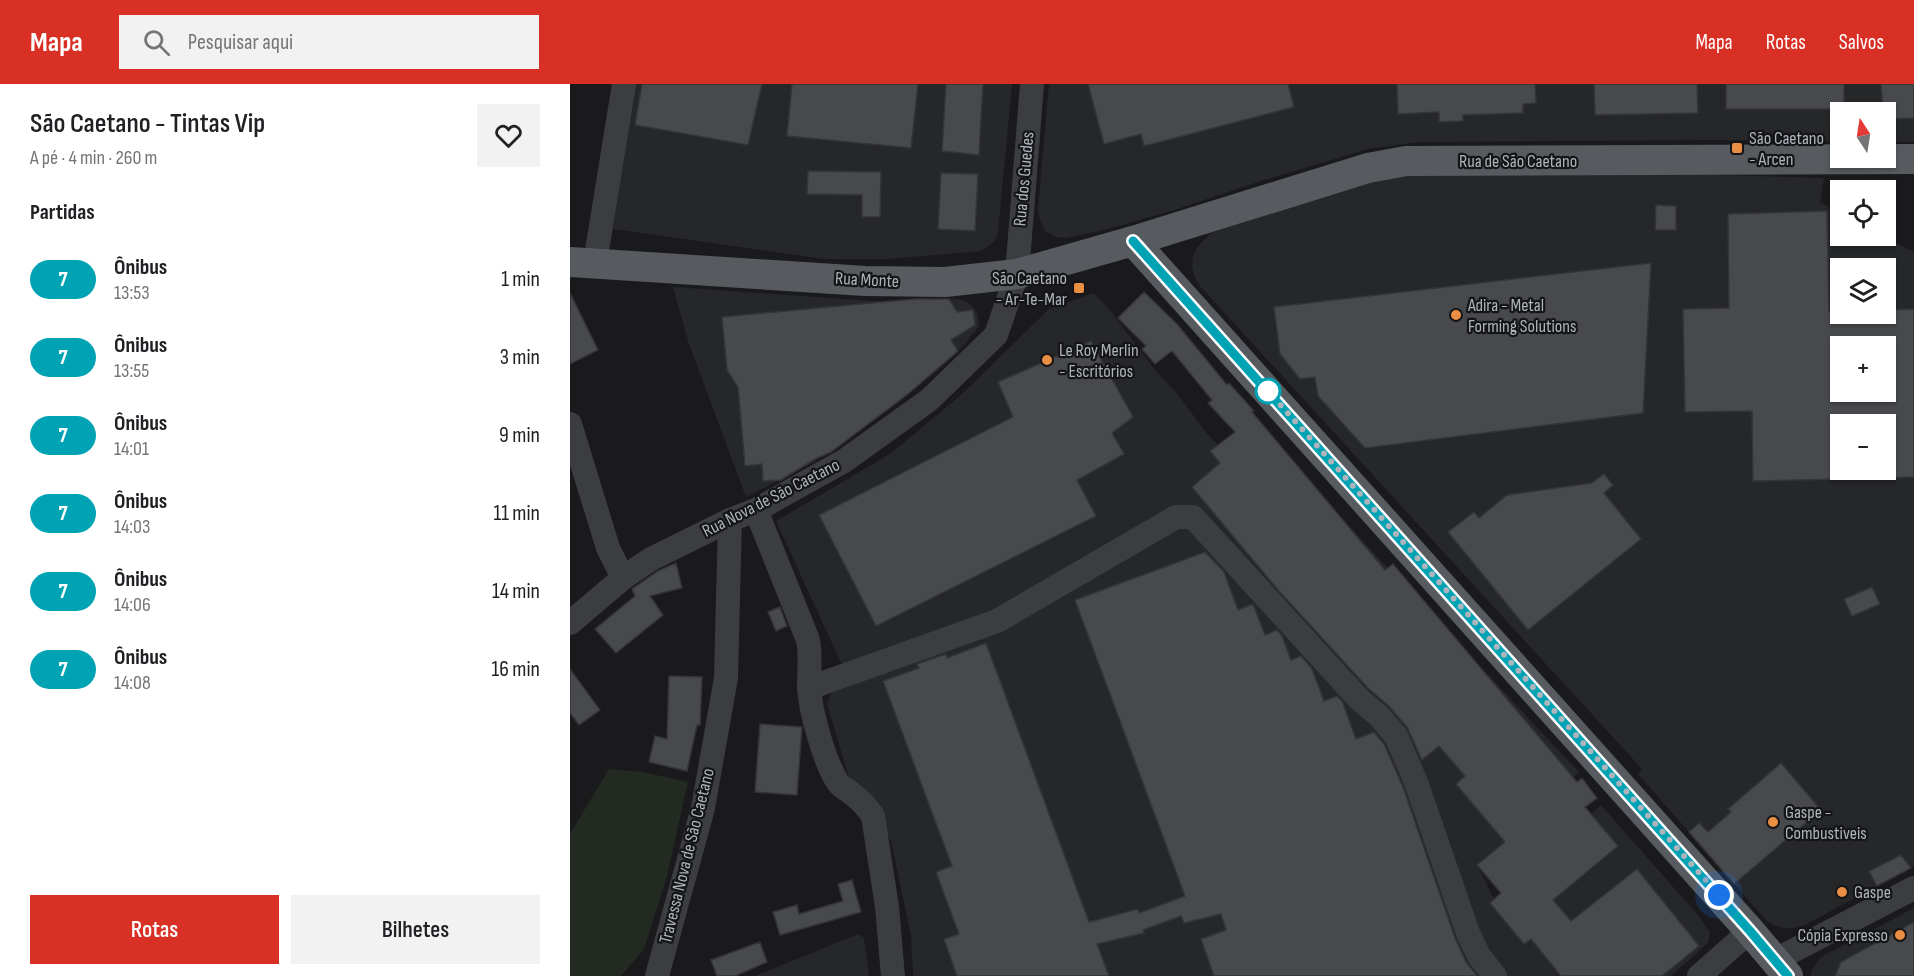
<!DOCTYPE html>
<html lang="pt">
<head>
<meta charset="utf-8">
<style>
  :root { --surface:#fff; --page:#f2f2f2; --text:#202124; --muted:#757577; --accent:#d93025 }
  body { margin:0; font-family:"Sofia Sans Condensed",sans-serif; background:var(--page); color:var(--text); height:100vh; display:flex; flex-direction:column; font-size:22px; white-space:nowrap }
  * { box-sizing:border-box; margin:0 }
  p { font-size:20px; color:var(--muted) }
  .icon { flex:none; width:33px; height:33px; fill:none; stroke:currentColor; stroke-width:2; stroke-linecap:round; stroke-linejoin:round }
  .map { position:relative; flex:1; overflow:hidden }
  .details { display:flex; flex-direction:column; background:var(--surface); width:570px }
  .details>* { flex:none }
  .badge { padding:0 12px; border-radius:20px; font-size:21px; line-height:39px }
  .needle { width:39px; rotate:348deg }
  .tools { position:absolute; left:1260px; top:18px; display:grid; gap:12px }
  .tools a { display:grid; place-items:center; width:66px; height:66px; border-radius:0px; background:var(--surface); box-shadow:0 2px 4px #0004; font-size:30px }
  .you { position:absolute; width:30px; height:30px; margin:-15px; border:4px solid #fff; border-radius:50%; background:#1a73e8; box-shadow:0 0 0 9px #1a73e833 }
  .map>.badge { position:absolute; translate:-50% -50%; box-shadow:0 0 0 3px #fff }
  h2 { padding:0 30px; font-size:22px; line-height:54px }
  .round { display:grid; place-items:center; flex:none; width:63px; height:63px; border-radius:0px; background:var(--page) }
  .summary { display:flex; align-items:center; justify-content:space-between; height:102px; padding:0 30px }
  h1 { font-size:28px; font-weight:600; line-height:45px }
  .action { display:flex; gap:12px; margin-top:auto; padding:12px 30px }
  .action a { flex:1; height:69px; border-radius:0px; background:var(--accent); color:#fff; font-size:24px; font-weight:600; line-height:69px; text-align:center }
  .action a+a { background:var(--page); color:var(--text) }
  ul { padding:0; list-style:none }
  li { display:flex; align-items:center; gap:18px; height:78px; padding:0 30px }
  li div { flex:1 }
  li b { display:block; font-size:22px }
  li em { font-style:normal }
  li .badge { min-width:66px; font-weight:700; text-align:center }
  header { display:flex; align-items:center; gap:36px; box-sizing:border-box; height:84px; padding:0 30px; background:var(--accent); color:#fff }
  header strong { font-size:28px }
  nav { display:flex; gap:33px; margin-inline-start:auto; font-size:21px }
  .search { width:420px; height:54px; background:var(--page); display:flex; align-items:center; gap:15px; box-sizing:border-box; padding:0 21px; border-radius:0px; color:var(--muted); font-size:22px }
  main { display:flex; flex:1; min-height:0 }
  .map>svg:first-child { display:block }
  .built { fill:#262729; fill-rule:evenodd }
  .green { fill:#222a22 }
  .building { fill:#47494c; stroke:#343538; stroke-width:1.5; fill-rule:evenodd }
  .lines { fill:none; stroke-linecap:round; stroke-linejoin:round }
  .minor { stroke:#3b3d41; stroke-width:24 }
  .major { stroke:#575b60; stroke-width:30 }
  .line-casing { stroke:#fff; stroke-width:14 }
  .line { stroke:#00a3b4; stroke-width:9 }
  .walk { stroke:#adb4bb; stroke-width:6; stroke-dasharray:0 10.8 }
  .poi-dot { fill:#ea8e43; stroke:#151517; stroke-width:2 }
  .stop-dot { fill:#fff; stroke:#00a3b4; stroke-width:3 }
  .labels { text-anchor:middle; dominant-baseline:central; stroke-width:4.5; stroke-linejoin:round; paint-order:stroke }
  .poi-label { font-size:18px; fill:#adb4bb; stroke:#151517; text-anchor:start }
  .street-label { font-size:18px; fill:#adb4bb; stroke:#151517 }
</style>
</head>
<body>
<header>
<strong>Mapa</strong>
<div class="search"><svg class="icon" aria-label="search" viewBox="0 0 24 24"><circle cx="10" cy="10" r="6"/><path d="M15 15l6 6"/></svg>Pesquisar aqui</div>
<nav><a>Mapa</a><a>Rotas</a><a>Salvos</a></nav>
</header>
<main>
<section class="details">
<div class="summary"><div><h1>São Caetano - Tintas Vip</h1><p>A pé · 4 min · 260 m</p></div><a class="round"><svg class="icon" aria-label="heart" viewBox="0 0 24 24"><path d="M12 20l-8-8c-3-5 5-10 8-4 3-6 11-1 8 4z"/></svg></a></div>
<h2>Partidas</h2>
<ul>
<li><span class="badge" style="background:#00a3b4;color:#fff">7</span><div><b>Ônibus</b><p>13:53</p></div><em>1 min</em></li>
<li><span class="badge" style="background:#00a3b4;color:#fff">7</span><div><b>Ônibus</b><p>13:55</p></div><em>3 min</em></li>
<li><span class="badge" style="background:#00a3b4;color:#fff">7</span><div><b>Ônibus</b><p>14:01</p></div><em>9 min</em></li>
<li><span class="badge" style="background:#00a3b4;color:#fff">7</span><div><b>Ônibus</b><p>14:03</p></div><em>11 min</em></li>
<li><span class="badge" style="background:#00a3b4;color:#fff">7</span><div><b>Ônibus</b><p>14:06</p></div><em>14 min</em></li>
<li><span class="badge" style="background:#00a3b4;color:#fff">7</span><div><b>Ônibus</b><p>14:08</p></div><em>16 min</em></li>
</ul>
<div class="action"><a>Rotas</a><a>Bilhetes</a></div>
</section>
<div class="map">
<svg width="1344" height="892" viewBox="0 0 1344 892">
  <rect width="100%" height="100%" fill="#1a1a1c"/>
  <path class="built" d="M64 0H442L428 149 424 158 411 167 317 175H254L43 145Z
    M479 0H1344V58H1316V28H1270V57L1141 56 847 58 798 65 688 98 601 127 534 146 496 154 486 153 475 147 470 136 468 125Z
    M1084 89 1254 94 1250 118 1270 129V152H1313L1344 168V782L1233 842 1223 844H1213L1203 841 1195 835 1068 690 1072 685 629 201 624 192 622 182 623 173 627 163 641 149 801 95 832 90ZM1270 184H1316V230H1270ZM1270 262H1316V308H1270ZM1270 340H1316V386H1270Z
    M103 203 303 217 390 215 401 220 408 230 409 242 394 261 323 322 244 378 176 413 119 260Z
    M524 209 539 225 585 286 607 309 634 346 659 373 688 345 1009 688 908 783 924 815 936 808 1031 721 1127 830 1140 848 1138 859 1101 892H343L341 851 321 757 296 711 279 694 257 620 272 581 206 437 320 370 392 310 479 225Z
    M1344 824V892H1241V887L1251 873Z
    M288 850 294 854 299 892H185Z"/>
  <path class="green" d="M39 685 73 688 118 698 97 792 74 865 51 892H0V750Z"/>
  <path class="building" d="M72 0H192L178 61 65 41Z
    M222 0H348L341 64 217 52Z
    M376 0H413L409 71 372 67Z
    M518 0H718L724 23 574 62 571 50 534 60Z
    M827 0H965L966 19 953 20V29L893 31V37L869 38V28L828 30Z
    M1024 0H1127L1128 29 1025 31Z
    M1156 0H1274V25H1156Z
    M1311 0H1344V34L1316 35V28H1313Z
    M238 87 311 88 310 133H292V111L237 110Z
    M371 89 408 90 405 147 368 145Z
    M1086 121 1106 122V146H1085Z
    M1257 127 1259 227H1270V230H1316V226L1344 225V393L1316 394V340H1270V395L1183 397 1182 327 1115 328 1113 225 1159 224 1158 130ZM1270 262H1316V308H1270Z
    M1081 179 1073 329 795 364 748 312 745 293 730 295 710 270 704 223Z
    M574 208 607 240 657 301 659 299 684 327 682 328 815 486 823 480 1007 698 1012 694 1027 714 1015 723 1048 762 983 816 1001 837 1067 785 1129 862 1092 892H991L961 855 954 860 920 819 931 809 907 781 935 758 886 700 895 692 869 662 852 676 837 643 819 622 798 604 709 507 622 403 650 379 640 367 665 348 638 319 642 316 602 267 585 280 572 265 576 262 548 234Z
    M0 209 28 266 0 280Z
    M345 215H379L387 228 403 226 405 241 381 256 388 267 338 310 261 368 245 375 211 396 193 397 192 380 175 382 168 303 157 286 152 233Z
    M521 257 563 333 542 349 554 370 507 396 526 432 306 542 249 431 443 333 428 298Z
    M1034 390 1043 401 1034 409 1071 455 958 546 878 448 904 428 909 434 937 411 1022 399Z
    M635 468 654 488 668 526 683 520 695 551 707 546 712 552 721 576 731 572 742 585 754 617 767 612 772 617 786 655 804 648 814 660 833 703 885 854 896 878 907 892H644L631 855 656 846 651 830 614 839 611 832 573 846 574 849 527 860 539 892H387L374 855 389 850 366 788 382 782 313 597 349 584 347 580 376 570 377 574 416 559 519 838 568 825 569 829 615 812 505 516Z
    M106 479 112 504 80 512 93 531 46 569 25 545 65 512 62 505 88 487Z
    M1302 503 1310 520 1282 532 1274 515Z
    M210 523 217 542 206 547 198 528Z
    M0 585 30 626 9 641 0 629Z
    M99 592 132 593 130 641H127L117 687 79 678 85 652 97 655Z
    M190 640 232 643 227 711 185 708Z
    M1211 679 1251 726 1164 800 1119 748 1129 739 1138 748 1161 728 1158 725Z
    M1331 771 1341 784 1307 802 1299 787Z
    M282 796 291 828 210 851 203 828 227 821 229 830 273 817 268 800Z
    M1344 838V892H1265L1271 878Z
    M190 858 197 878 165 892H147L141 876Z"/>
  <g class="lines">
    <path class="minor" d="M25 179 54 0
      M0 340 38 464 53 494
      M186 426 238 556C241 572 239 586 239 602 240 627 254 676 267 697 270 703 275 704 281 709 289 715 297 723 303 732L317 823 323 892
      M0 539 53 494 81 475 160 436 186 426 274 377 359 316 426 251 447 190 462 0
      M239 604 427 537 606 433H623L788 614 810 633 826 652 846 698 898 849 909 872 925 892
      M1205 876 1344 804
      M87 892 133 724 156 594 160 436
      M1129 892 1180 847"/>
    <path class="major" d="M563 157 1180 847 1218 892
      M0 178 295 197 375 198 447 190 563 157 798 84 836 77 1344 75"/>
  </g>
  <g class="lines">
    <g class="line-casing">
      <path id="line" d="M563 157 1180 847 1218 892"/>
    </g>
    <use href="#line" class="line"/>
    <path class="walk" d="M698 307 690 298 1149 811"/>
  </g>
  <g class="poi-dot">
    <rect x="1161" y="58" width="12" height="12" rx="3"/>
    <rect x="503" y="198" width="12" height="12" rx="3"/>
    <circle cx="886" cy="231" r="6"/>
    <circle cx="477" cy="276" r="6"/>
    <circle cx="1203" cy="738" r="6"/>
    <circle cx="1272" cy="808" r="6"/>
    <circle cx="1330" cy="851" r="6"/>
  </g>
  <circle class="stop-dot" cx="698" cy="307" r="12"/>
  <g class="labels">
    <g class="poi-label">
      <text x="1179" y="54">São Caetano<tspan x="1179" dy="21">- Arcen</tspan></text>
      <text x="497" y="194" text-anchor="end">São Caetano<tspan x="497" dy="21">- Ar-Te-Mar</tspan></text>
      <text x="898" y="221">Adira - Metal<tspan x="898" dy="21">Forming Solutions</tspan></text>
      <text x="489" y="266">Le Roy Merlin<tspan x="489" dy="21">- Escritórios</tspan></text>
      <text x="1215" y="728">Gaspe -<tspan x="1215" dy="21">Combustiveis</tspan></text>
      <text x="1284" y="808">Gaspe</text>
      <text x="1318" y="851" text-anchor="end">Cópia Expresso</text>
    </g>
    <g class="street-label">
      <text x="948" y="77">Rua de São Caetano</text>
      <text transform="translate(454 95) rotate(-85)">Rua dos Guedes</text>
      <text transform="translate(297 196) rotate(3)">Rua Monte</text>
      <text transform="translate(201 414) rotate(-27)">Rua Nova de São Caetano</text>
      <text transform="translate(117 772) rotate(-76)">Travessa Nova de São Caetano</text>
    </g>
  </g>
</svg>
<div class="tools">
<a><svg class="needle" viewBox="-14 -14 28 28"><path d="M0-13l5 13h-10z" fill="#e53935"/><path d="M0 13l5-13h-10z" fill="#757577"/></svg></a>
<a><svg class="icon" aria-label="locate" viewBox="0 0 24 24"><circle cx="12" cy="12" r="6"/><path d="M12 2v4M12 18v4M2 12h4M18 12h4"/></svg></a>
<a><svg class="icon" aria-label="layers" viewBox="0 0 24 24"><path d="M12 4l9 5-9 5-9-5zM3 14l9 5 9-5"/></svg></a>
<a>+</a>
<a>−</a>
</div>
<div class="you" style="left:1149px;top:811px"></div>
</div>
</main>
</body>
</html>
